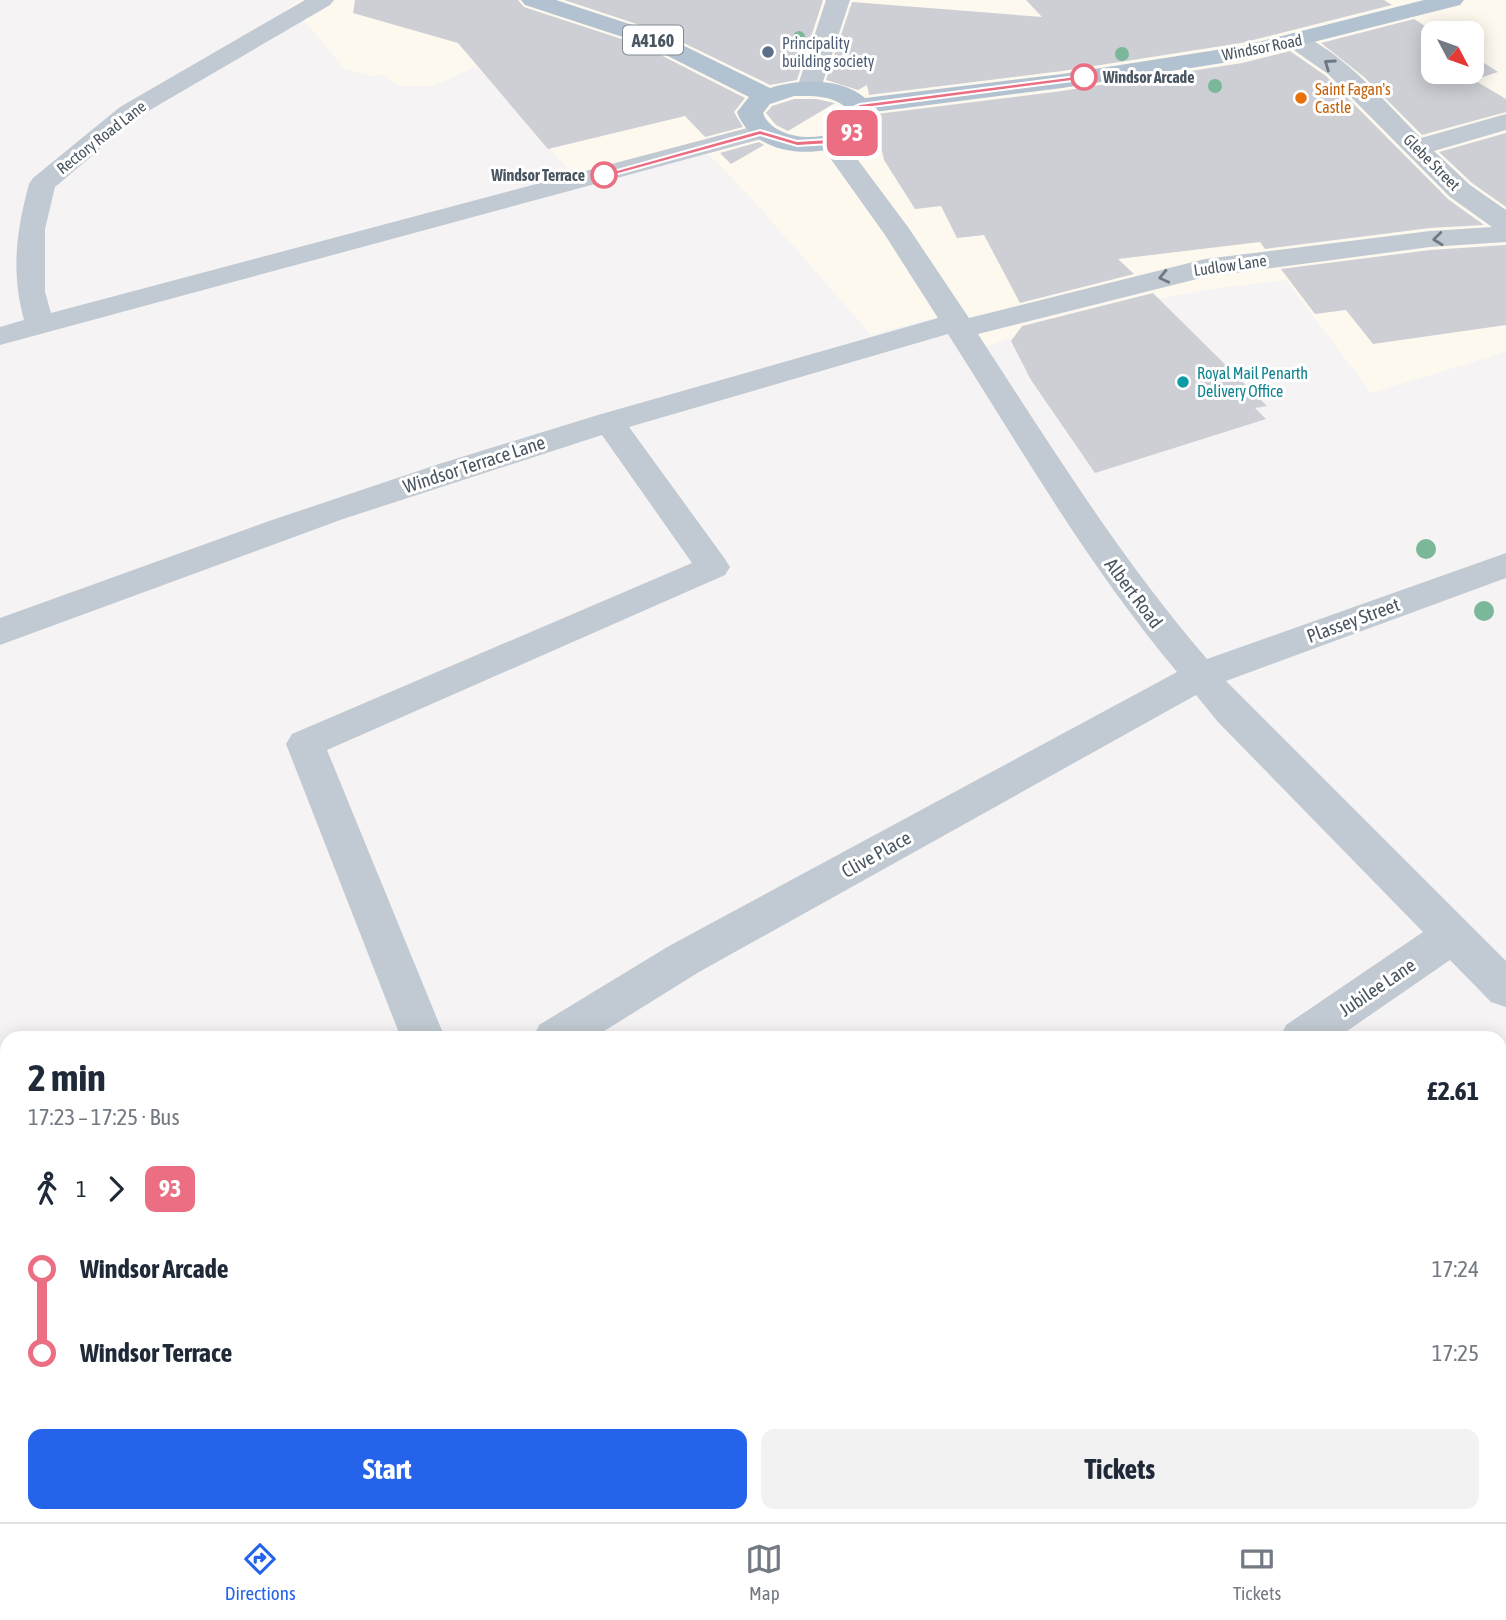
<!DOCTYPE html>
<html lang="en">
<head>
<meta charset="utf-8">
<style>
  :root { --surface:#fff; --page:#f2f2f3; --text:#1f2937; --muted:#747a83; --line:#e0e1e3; --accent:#2563eb }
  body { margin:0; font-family:"Asap Condensed",sans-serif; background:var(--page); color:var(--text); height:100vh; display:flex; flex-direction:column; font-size:26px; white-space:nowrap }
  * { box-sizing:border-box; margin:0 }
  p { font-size:23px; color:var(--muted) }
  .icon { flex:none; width:38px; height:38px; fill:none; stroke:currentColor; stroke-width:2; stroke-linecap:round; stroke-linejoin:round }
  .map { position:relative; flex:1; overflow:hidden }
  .side { position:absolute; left:0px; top:1031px; width:1507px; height:492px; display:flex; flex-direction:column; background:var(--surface); border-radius:21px 21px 0 0; box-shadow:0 4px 18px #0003 }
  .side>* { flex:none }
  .badge { padding:0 14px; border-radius:10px; font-size:24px; line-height:46px }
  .needle { width:46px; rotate:131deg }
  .fabs { position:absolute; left:1421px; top:21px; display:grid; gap:14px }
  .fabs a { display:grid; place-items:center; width:63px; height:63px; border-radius:14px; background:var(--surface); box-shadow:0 4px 18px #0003; font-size:35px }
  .map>.badge { position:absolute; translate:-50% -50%; box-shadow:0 0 0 4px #fff }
  .legs { display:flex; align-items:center; gap:10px; height:77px; padding:0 28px; font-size:23px }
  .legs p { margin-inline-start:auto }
  .headline { display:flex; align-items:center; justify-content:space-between; height:119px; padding:0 28px }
  h1 { font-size:38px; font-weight:700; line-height:52px }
  .button { display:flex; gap:14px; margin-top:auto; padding:14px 28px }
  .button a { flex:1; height:80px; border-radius:14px; background:var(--accent); color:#fff; font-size:28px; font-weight:700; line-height:80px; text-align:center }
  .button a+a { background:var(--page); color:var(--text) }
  ul { padding:0 28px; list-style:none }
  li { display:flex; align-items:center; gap:24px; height:84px; font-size:26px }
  li i { display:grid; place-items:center; width:10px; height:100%; margin:0 9px; background:currentColor }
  li i::after { content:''; width:18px; height:18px; margin:-9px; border:5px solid; border-radius:50%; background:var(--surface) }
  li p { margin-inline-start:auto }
  li:first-child i { background:linear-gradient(#0000 50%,currentColor 0) }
  li:last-child i { background:linear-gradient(currentColor 50%,#0000 0) }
  .tab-bar { display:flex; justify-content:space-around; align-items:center; height:98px; border-top:2px solid var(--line); background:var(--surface); font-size:19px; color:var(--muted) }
  .tab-bar a { display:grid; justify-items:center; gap:4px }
  .tab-bar .active { color:var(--accent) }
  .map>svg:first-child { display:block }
  .commercial { fill:#fdf9ef; fill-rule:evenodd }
  .building { fill:#cdcfd5 }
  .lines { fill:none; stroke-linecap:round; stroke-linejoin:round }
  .minor { fill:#c1cad2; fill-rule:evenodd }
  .major { fill:#b3c2d1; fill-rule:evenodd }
  .tree { fill:#7bb799 }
  .oneway { stroke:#6e7983 }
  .line-1 { fill:#eb6e82; stroke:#fff; stroke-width:2 }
  .service-dot { fill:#5c6f8a; stroke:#fff; stroke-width:2.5 }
  .stop-1-dot { fill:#fff; stroke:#eb6e82; stroke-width:3.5 }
  .food-dot { fill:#e8710a; stroke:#fff; stroke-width:2.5 }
  .culture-dot { fill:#0f9aa8; stroke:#fff; stroke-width:2.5 }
  .labels { text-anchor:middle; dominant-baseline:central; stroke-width:6; stroke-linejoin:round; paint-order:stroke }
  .far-service-label { font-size:16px; fill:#4e5e75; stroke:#fff; text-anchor:start }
  .far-street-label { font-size:16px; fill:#4a5661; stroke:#fff }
  .far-stop-label { font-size:16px; font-weight:bold; fill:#4a5661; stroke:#fff; text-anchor:start }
  .far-food-label { font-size:16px; fill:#c56008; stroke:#fff; text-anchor:start }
  .far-culture-label { font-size:16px; fill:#0d838f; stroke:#fff; text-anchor:start }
  .shield { fill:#fff; stroke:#808990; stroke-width:2 }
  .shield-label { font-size:18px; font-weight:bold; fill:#4a5661 }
  .street-label { font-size:19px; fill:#4a5661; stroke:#fff }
</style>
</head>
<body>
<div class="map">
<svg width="1506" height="1522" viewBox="0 0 1506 1522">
  <rect width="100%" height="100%" fill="#f5f3f3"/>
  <path class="commercial" d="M301 0H1506V352L1371 393 1286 280 1204 290 1159 299 1021 335 975 350 951 313 871 335 753 200 703 149 579 181 479 69 475 67 434 86H398L383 75 372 76 345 69 306 23 287 8ZM1433 33H1472V72H1433Z"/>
  <path class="building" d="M355 0H518L524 7 643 46 745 98 734 112 743 127 705 137 685 116 548 149 458 43 353 13Z
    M564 0H823L797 80 770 85 661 32Z
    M1026 0H1384L1392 5 1241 43 1062 71 869 95 867 85 858 90 826 80 852 2 1042 17Z
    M1414 19 1436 33H1433V72H1472V55L1498 72 1474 80 1506 99V112L1422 135 1364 77 1321 43Z
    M1290 51 1326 76 1448 199 1484 225 1430 228 1265 249 1260 242 1118 259 1134 274 1020 303 984 235 957 238 941 206 915 209 884 160 876 124 877 114 1062 91 1242 63Z
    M794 99H816L835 103 788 131 776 125 766 113 772 106Z
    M1506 133V207L1472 183 1439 152Z
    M759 142 764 145 731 164 720 153Z
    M1506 245V325L1373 344 1346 310 1315 314 1281 269 1430 250Z
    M1153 293 1267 406 1255 408 1266 419 1095 473 1031 380 1011 341 1022 326Z"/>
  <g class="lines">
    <path class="minor" d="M305 0H334L330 5 138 117 55 187 45 229V292L51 313 751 127 760 124 769 127 773 132 769 137 0 345V327L24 320C11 272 16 232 29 184L33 178 120 107Z
      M826 0H850L821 88 818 93 809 95 800 93 797 88Z
      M1296 34C1336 44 1391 108 1421 138L1506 114V130L1434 151 1470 185 1506 210V242L1430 247 1205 277 978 334C1050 445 1120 558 1207 659L1506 553V578L1226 681 1506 961V1007L1491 1002 1450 960 1337 1038H1280L1286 1025 1423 932 1218 722 1196 695 699 972 593 1038H533L539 1025 669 946 1177 672C1089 567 1021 449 948 334L629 427 725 559 730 567 725 575 327 750 445 1038H401L286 744 292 734 692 563 602 435 343 519 0 645V618L272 520 439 464 598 415 938 318 885 235 818 141 822 136 831 133 840 136 908 227 969 318 1205 259 1430 231 1492 227 1450 197 1328 74 1288 46 1284 41 1288 36Z
      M7 1492V1516H41L38 1522H0V1495Z
      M835 1516H891L888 1522H832Z"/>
    <path class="major" d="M521 0H556L660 34 770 88C799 79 840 77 865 98L1062 74 1242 46 1424 0H1464L1460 5 1242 60 1062 88 874 112 875 121C845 164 755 163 737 112L749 97 644 44 525 5ZM794 96C813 96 835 95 848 110L849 119C844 124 838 130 832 133 810 142 771 136 763 113L770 104Z"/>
  </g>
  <g class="tree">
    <circle cx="799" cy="37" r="6"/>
    <circle cx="1122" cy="54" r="7"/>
    <circle cx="1215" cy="86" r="7"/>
    <circle cx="1426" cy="549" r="10"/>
    <circle cx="1484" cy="611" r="10"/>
  </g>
  <defs><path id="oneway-chevron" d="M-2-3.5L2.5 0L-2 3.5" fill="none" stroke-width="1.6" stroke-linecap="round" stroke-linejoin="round" transform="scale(1.75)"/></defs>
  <g class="oneway">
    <use href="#oneway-chevron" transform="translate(1329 64) rotate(-145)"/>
    <use href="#oneway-chevron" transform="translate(1438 239) rotate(174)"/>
    <use href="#oneway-chevron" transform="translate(1164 277) rotate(167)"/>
  </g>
  <path class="line-1" d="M1084 75H1087V79L864 108 867 121 860 131 831 144 797 146 760 135 604 178 599 175 760 130 797 141 829 139 854 127 858 121 855 106 860 104Z"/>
  <circle class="service-dot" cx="768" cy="52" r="7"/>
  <g class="stop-1-dot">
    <circle cx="1084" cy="77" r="12"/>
    <circle cx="604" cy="175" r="12"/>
  </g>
  <circle class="food-dot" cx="1301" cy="98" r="7"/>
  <circle class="culture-dot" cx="1183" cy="382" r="7"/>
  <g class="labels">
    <g class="far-service-label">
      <text x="782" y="43">Principality<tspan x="782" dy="18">building society</tspan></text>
    </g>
    <g class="far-street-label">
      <text transform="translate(1262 47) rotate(-11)">Windsor Road</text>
      <text transform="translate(101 137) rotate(-38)">Rectory Road Lane</text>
      <text transform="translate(1432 162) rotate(45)">Glebe Street</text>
      <text transform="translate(1230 265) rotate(-8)">Ludlow Lane</text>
    </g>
    <g class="far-stop-label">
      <text x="1103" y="77">Windsor Arcade</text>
      <text x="585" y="175" text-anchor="end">Windsor Terrace</text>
    </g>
    <g class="far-food-label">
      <text x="1315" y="89">Saint Fagan's<tspan x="1315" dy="18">Castle</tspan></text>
    </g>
    <g class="far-culture-label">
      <text x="1197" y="373">Royal Mail Penarth<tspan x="1197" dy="18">Delivery Office</tspan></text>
    </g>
    <rect class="shield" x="623" y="25.5" width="60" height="29" rx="5"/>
    <g class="shield-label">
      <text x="653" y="40">A4160</text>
    </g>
    <g class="street-label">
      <text transform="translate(474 464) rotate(-18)">Windsor Terrace Lane</text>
      <text transform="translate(1134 593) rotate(53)">Albert Road</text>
      <text transform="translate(1353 620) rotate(-20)">Plassey Street</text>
      <text transform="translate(876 854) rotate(-29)">Clive Place</text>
      <text transform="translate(1377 987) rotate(-34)">Jubilee Lane</text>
    </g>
  </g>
</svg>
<div class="fabs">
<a><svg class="needle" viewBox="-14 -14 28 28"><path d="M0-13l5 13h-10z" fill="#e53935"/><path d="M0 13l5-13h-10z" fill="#747a83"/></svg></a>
</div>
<b class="badge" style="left:852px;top:133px;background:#eb6e82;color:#fff">93</b>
<section class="side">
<div class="headline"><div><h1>2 min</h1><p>17:23 – 17:25 · Bus</p></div><b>£2.61</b></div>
<div class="legs"><svg class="icon" aria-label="walk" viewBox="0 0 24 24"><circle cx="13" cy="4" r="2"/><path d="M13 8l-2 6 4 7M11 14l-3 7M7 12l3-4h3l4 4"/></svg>1<svg class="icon" aria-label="forward" viewBox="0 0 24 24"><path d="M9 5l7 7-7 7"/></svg><b class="badge" style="background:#eb6e82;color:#fff">93</b></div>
<ul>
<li><i style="color:#eb6e82"></i><b>Windsor Arcade</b><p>17:24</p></li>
<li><i style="color:#eb6e82"></i><b>Windsor Terrace</b><p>17:25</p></li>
</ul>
<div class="button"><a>Start</a><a>Tickets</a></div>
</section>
</div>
<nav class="tab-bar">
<a class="active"><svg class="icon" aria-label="directions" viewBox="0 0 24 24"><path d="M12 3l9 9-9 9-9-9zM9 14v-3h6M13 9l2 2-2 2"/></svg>Directions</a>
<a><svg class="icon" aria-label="map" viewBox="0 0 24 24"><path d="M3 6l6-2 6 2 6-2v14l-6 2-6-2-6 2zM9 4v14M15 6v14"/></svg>Map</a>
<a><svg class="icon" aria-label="tickets" viewBox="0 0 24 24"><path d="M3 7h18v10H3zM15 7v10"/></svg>Tickets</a>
</nav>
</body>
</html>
